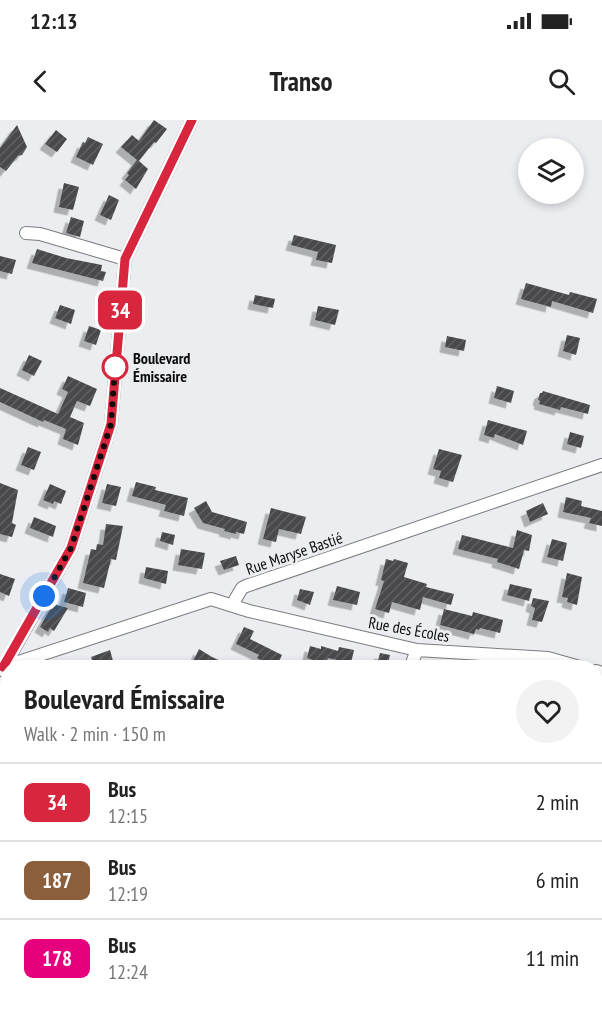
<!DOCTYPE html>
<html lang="en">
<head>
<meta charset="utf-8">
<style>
  :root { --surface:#fff; --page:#f2f2f2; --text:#222; --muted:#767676; --line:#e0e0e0 }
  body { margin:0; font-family:"PT Sans Narrow",sans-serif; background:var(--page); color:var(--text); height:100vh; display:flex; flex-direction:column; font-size:22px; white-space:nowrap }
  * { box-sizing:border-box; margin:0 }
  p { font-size:20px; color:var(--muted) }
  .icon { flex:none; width:33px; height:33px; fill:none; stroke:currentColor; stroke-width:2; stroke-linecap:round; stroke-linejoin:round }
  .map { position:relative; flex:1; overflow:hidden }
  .drawer { position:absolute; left:0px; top:540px; width:603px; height:350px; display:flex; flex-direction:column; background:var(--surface); border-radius:24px 24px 0 0; box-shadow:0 3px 9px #0003 }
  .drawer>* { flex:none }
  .badge { padding:0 12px; border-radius:9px; font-size:21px; line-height:39px }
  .fabs { position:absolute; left:518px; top:18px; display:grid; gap:12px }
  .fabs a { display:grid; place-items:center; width:66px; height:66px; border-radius:50%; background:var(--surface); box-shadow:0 3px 9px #0003; font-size:30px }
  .you { position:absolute; width:30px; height:30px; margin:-15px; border:4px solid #fff; border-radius:50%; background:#1a73e8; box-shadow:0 0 0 9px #1a73e833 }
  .map>.badge { position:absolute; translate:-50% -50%; box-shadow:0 0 0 3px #fff }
  .round { display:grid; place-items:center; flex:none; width:63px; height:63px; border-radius:32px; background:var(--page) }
  .overview { display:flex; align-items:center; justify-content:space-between; height:102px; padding:0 24px }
  h1 { font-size:28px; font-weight:700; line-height:45px }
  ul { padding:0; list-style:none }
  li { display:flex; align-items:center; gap:18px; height:78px; padding:0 24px; border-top:2px solid var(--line) }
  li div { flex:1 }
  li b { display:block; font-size:22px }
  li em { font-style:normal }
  li .badge { min-width:66px; font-weight:700; text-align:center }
  .status { display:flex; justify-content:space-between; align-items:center; height:42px; padding:0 30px; background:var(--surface); direction:ltr }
  .status svg { height:16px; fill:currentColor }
  header { display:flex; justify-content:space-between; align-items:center; height:78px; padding:0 24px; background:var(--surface); font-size:27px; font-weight:700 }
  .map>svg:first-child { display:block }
  .building { fill:url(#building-hatch); filter:url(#shadow) }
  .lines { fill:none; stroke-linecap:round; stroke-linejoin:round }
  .minor-casing { stroke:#7a7c7f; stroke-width:14 }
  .major-casing { stroke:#2b6d77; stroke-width:16 }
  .minor { stroke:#fff; stroke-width:12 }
  .major { stroke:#8ac7d0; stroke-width:15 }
  .line-casing { stroke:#fff; stroke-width:14 }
  .line { stroke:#d7263d; stroke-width:9 }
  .walk { stroke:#0b0b0c; stroke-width:6; stroke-dasharray:0 10.8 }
  .stop-dot { fill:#fff; stroke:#d7263d; stroke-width:3 }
  .labels { text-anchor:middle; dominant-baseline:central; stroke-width:6; stroke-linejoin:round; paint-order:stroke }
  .stop-label { font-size:16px; font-weight:bold; fill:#0b0b0c; stroke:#ecedf1; text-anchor:start }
  .street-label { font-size:16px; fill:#0b0b0c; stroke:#ecedf1 }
</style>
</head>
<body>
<div class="status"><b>12:13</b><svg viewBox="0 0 49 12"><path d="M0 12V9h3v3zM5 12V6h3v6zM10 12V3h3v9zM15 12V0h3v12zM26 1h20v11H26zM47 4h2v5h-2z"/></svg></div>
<header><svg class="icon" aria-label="back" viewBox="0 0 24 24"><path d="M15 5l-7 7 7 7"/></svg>Transo<svg class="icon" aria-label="search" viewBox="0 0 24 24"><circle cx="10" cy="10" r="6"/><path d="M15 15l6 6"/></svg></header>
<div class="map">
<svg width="602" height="889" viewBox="0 0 602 889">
  <defs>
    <pattern id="building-hatch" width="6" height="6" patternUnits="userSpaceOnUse" patternTransform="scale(1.5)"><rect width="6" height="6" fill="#494a4d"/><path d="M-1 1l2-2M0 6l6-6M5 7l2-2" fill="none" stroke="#5f6062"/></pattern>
    <filter id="shadow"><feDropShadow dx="-5.5" dy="5.5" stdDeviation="0" flood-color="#0004"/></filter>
  </defs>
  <rect width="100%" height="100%" fill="#ecedf1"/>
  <path class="building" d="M154 0 167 9 156 23 154 22 139 41 148 49 136 69 125 60 129 55 127 53 137 40 121 27 132 15 139 21Z
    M17 5 27 27 22 35 18 36 6 51 0 47V28Z
    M56 10 67 19 57 32 45 24Z
    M88 17 103 24 93 45 76 37 83 22 85 23Z
    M64 63 79 67 73 90 59 87Z
    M109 75 119 80 111 100 100 95Z
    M71 97 84 101 80 117 66 113Z
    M294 115 336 125 332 143 316 140 318 132 291 125Z
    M37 129 66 138 102 145 101 151 106 152 103 161 32 143Z
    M0 136 16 140 12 154 0 151Z
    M526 163 569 175 570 172 597 179 593 193 552 181 551 187 521 179Z
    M255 175 275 179 273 188 253 184Z
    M60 185 75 190 71 204 55 198Z
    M318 186 339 190 335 205 315 200Z
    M89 206 101 210 96 225 84 221Z
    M567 215 580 218 576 235 563 231Z
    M447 216 466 220 464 231 445 227Z
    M29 235 42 241 34 256 22 250Z
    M68 256 97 269 90 286 77 281 70 297 84 303 78 325 63 319 66 309 44 300 43 302 0 282V268L58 294 68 272 62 269Z
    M497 266 514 271 511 283 494 278Z
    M543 271 590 285 588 294 561 287 560 290 539 284 540 281 538 280 540 273H542Z
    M488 300 527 311 523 325 495 314 494 318 484 315Z
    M570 312 584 316 581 328 567 324Z
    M28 327 41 332 34 350 21 345Z
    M439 329 462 335 453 362 439 358 441 351 433 349Z
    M136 362 156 367 155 370 188 378 184 396 164 391 166 385 132 376Z
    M0 363 18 370 12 403 16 405 12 417 0 414Z
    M50 364 66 371 61 384 54 381 53 384 43 380Z
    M107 364 121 367 116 386 102 383Z
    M566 377 582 381 581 386 602 391V406L589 403 591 398 563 392Z
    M206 381 212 392 247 402 244 414 236 412V414L224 411 225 409 203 403 194 388Z
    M543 383 548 394 530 402 526 391Z
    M271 388 306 397 301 414 279 409 276 422 263 419Z
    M34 397 56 406 53 417 30 408Z
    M106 404 123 406 116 440 111 439 104 468 83 463 91 429 96 430 97 424 103 425Z
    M517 410 532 415 529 431 524 430 519 449 497 442 498 439 458 429 462 415 513 428Z
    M162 412 175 415 173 425 160 421Z
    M552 419 567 423 563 441 547 437Z
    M181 429 205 433 202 449 178 445Z
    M236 436 239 445 224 450 220 441Z
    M386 439 393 441 394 439 408 443 404 457 427 464 426 467 454 474 451 485 423 477 420 490 392 482 389 493 375 489 384 461 381 460Z
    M146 447 168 451 166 464 144 458Z
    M567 453 582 457 577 485 567 482 568 478 562 477Z
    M0 454 15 459 9 476 0 472Z
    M510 464 532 469 529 481 507 475Z
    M337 466 360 472 357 485 333 480Z
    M68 468 86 473 83 487 64 482Z
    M300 469 314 472 310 485 297 480Z
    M533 478 549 481 542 502 532 500 535 488 531 486Z
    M53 484 68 488 54 511 50 508 48 512 40 507Z
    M444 489 472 496 473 492 503 500 500 513 480 508 479 510 476 509 474 514 440 505Z
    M244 507 254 511 250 519 282 535 276 548 257 538 259 535 236 524Z
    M310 526 321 529V526L338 531 339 527 354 530 351 543 328 538 325 544 307 538Z
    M199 529 212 537 236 548H190Z
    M110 530 113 541 94 546 91 537Z
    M380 533 390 535 387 548H376Z"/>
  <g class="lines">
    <g class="minor-casing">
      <path id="minor" d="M26 113 40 114 125 139
        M232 485 242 468 246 466 602 345
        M0 548 211 479 249 491 417 530 548 538 583 548
        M410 548 417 530
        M2 550 71 428 111 304 125 139 192 0
        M596 551 602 553
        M596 738 602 716"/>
    </g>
    <g class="major-casing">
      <path id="major" d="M0 791 8 794
        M473 882 535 883 602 888
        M327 884 353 887 392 882
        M283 889 290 882
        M402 889 434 882"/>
    </g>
    <use href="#minor" class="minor"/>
    <use href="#major" class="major"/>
  </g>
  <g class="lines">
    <g class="line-casing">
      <path id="line" d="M3 547 71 428 111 304 125 139 192 0"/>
    </g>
    <use href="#line" class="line"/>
    <path class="walk" d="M44 476 71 428 111 304 115 247"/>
  </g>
  <circle class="stop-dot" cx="115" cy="247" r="12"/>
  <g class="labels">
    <g class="stop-label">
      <text x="133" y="238">Boulevard<tspan x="133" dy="18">Émissaire</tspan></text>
    </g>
    <g class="street-label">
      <text transform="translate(294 433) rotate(-19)">Rue Maryse Bastié</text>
      <text transform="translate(409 509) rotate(10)">Rue des Écoles</text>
    </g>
  </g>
</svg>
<div class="fabs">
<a><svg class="icon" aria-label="layers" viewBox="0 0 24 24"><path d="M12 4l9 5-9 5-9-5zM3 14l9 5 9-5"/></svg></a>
</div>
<div class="you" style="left:44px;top:476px"></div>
<b class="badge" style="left:120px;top:190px;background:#d7263d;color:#fff">34</b>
<section class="drawer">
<div class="overview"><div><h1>Boulevard Émissaire</h1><p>Walk · 2 min · 150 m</p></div><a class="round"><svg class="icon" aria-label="heart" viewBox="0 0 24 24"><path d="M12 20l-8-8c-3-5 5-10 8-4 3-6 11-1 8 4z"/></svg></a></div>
<ul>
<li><span class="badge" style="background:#d7263d;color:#fff">34</span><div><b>Bus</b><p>12:15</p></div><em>2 min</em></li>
<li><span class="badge" style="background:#8b5e3c;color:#fff">187</span><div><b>Bus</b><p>12:19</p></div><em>6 min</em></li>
<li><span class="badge" style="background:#e6007e;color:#fff">178</span><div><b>Bus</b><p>12:24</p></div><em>11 min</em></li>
</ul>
</section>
</div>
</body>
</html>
